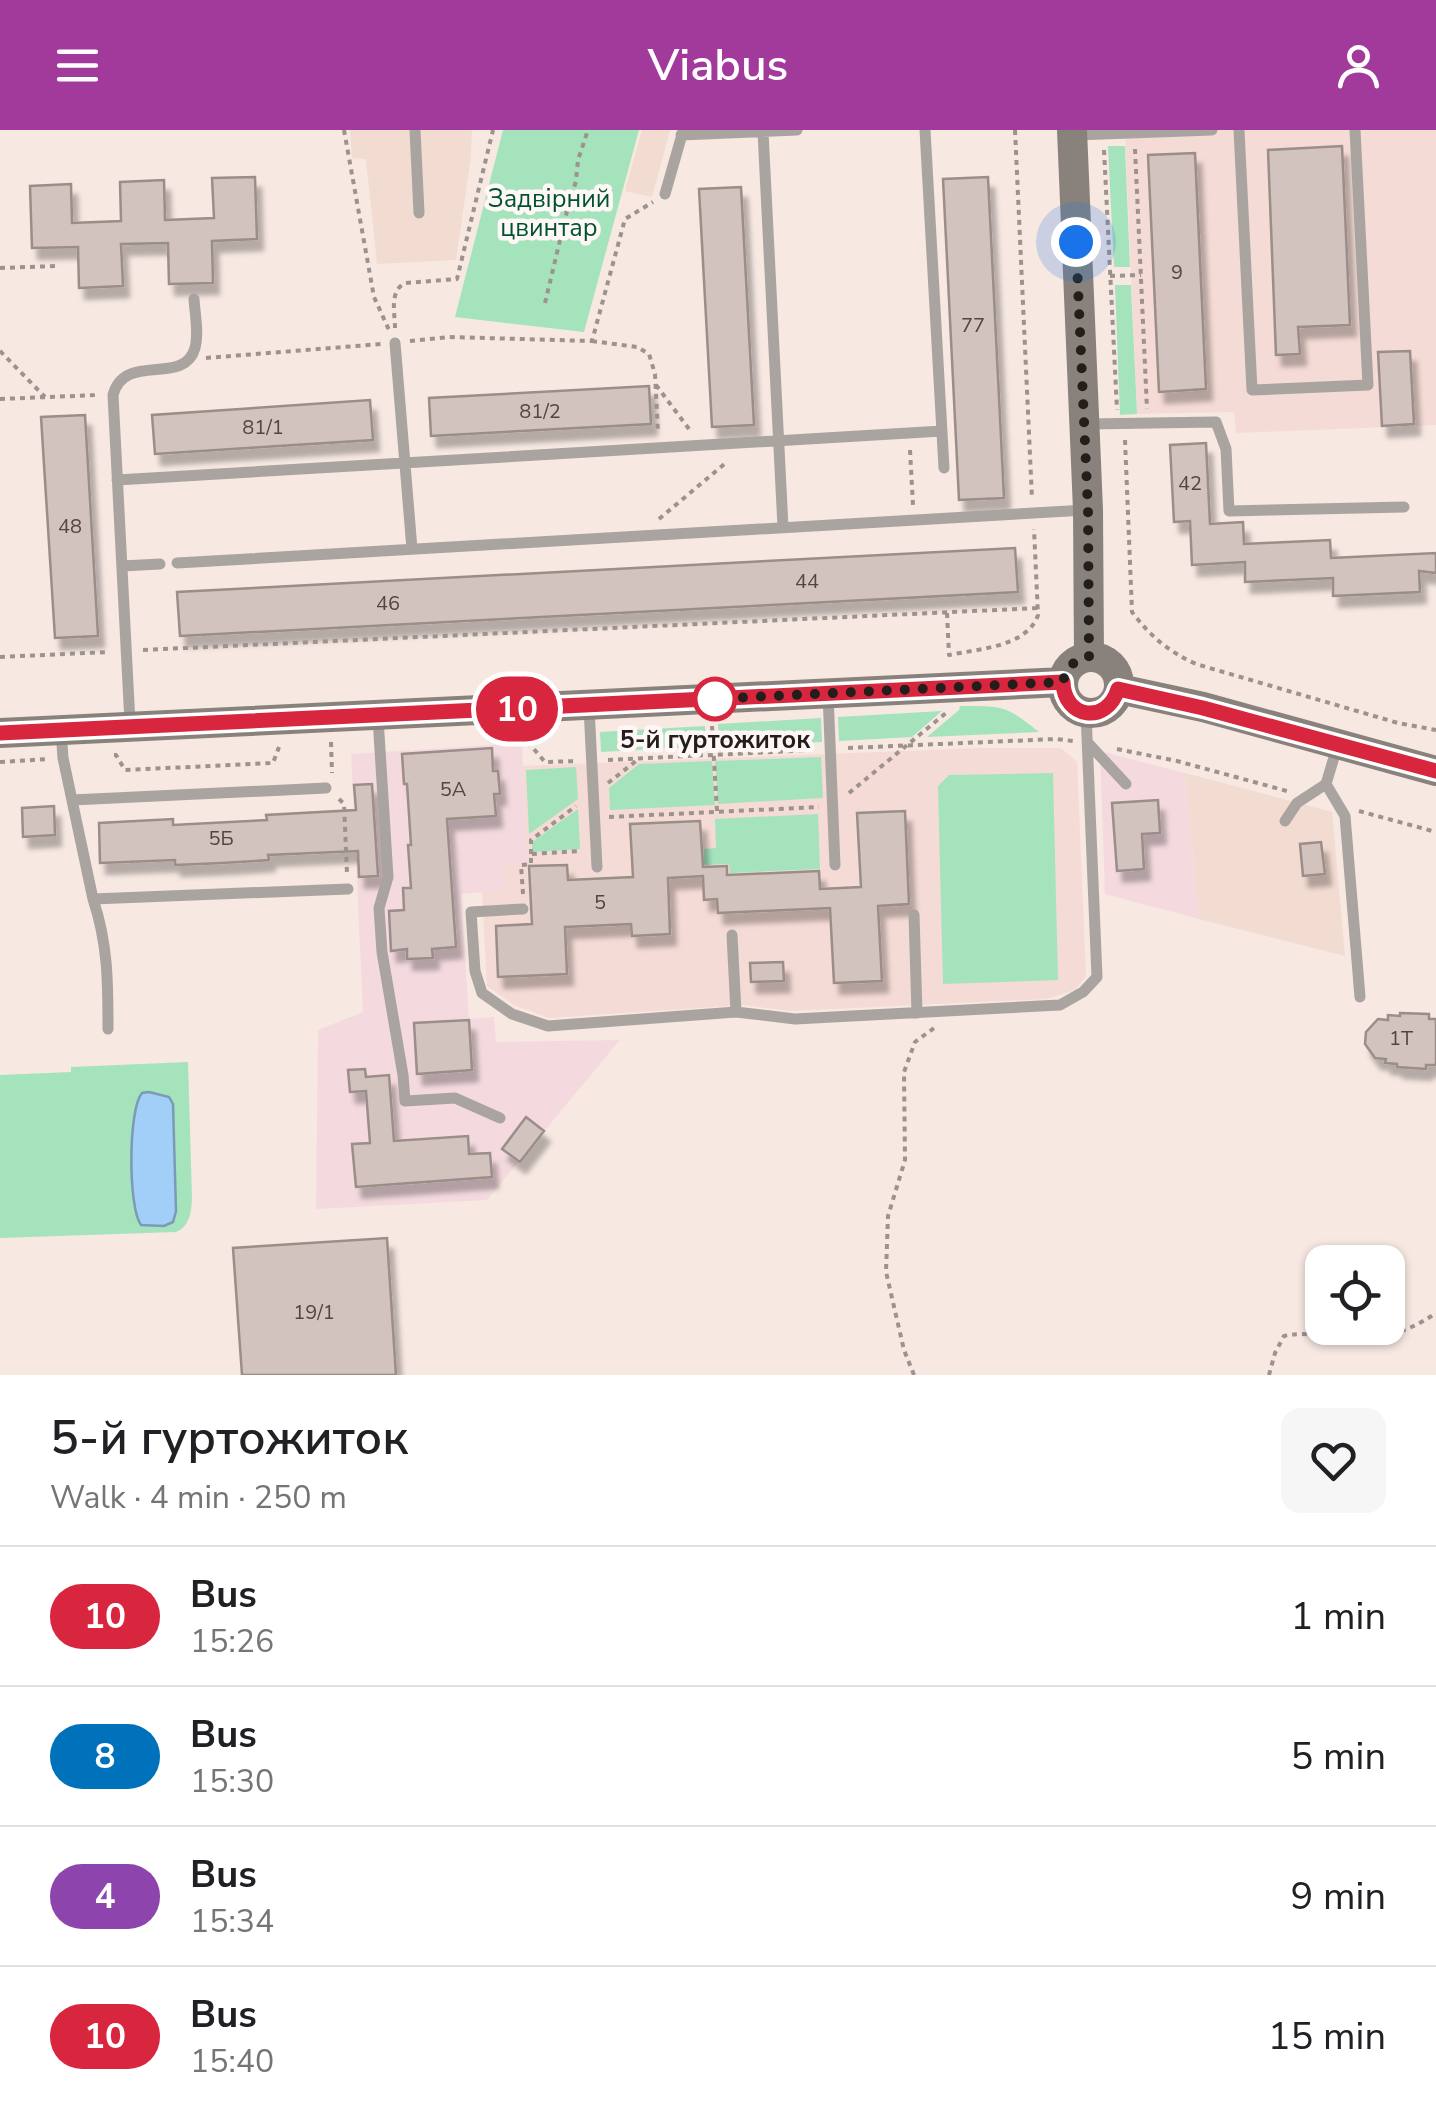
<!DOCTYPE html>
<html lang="en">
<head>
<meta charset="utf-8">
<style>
  :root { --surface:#fff; --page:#f6f6f6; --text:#202124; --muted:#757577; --line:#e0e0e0; --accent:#a23a9c }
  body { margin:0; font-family:"Nunito Sans",sans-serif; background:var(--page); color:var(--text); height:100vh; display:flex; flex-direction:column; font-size:38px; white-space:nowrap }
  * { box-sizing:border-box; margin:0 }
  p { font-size:32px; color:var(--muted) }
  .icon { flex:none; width:55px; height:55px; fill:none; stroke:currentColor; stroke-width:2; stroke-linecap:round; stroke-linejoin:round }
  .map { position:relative; height:1245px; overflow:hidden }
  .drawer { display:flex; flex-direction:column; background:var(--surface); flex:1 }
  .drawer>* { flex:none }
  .badge { padding:0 20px; border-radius:32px; font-size:35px; line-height:65px }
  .tools { position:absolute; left:1305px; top:1115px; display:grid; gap:20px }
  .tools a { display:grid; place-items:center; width:100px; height:100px; border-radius:20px; background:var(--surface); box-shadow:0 2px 8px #0004; font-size:50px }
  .you { position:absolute; width:50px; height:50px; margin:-25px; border:8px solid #fff; border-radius:50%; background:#1a73e8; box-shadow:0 0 0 15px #1a73e833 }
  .map>.badge { position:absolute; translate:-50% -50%; box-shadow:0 0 0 5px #fff }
  .round { display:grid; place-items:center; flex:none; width:105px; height:105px; border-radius:20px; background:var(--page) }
  .headline { display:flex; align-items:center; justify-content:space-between; height:170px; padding:0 50px }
  h1 { font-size:48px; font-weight:600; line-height:75px }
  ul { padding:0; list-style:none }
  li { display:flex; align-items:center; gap:30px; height:140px; padding:0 50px; border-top:2px solid var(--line) }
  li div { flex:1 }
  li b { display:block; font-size:38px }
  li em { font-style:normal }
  li .badge { min-width:110px; font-weight:700; text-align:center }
  header { display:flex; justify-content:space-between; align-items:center; height:130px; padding:0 50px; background:var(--accent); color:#fff; font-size:45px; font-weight:600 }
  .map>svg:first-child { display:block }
  .commercial { fill:#f4dadf }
  .built { fill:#f2dbd1 }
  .education { fill:#f5dbd5 }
  .green { fill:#a5e3bd }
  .water { fill:#a2cff8; stroke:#7c9ab6; stroke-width:2.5 }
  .building { fill:#d2c3be; stroke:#9b8d88; stroke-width:2.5; filter:url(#shadow) }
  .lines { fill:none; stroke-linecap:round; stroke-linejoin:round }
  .path { stroke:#9d928d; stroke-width:4; stroke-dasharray:5 5; stroke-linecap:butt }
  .lane { stroke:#a9a4a0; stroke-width:11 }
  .secondary { stroke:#89827c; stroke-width:30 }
  .line-casing { stroke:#fff; stroke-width:22 }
  .line { stroke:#d7263d; stroke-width:15 }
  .walk { stroke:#231e1b; stroke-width:10; stroke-dasharray:0 18 }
  .stop-dot { fill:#fff; stroke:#d7263d; stroke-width:5 }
  .labels { text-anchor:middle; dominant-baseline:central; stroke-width:9; stroke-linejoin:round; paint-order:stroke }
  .number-label { font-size:20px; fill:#4f4744 }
  .park-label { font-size:25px; fill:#005330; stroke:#fef7f5 }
  .stop-label { font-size:25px; font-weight:bold; fill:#231e1b; stroke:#fef7f5 }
</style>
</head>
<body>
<header><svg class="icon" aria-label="menu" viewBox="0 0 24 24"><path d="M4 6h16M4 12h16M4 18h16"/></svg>Viabus<svg class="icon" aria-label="person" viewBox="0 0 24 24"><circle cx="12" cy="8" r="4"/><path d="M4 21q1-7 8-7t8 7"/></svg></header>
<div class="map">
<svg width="1436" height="1245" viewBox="0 0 1436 1245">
  <defs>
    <filter id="shadow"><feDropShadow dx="6" dy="11" stdDeviation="2.5" flood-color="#0004"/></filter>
  </defs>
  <rect width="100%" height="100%" fill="#f7e8e2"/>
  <path class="commercial" d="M522 613 527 732 504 760 461 764 469 889 494 887 496 912 620 910 487 1070 316 1079 318 900 363 882 351 624Z
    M1100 621 1185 643 1199 789 1105 764Z"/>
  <path class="built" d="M350 0H472L471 26 456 130 377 134 366 29 352 28Z
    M642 0H670L652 67 625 61Z
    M1185 643 1332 682 1345 826 1199 789Z"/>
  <path class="education" d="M1125 0H1436V295L1236 303 1234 282 1137 284Z
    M980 618H1061L1077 632 1086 846 1075 860 1046 869 789 881 744 875 549 888 514 875 487 856 482 762 504 760 503 734 527 732 523 636Z"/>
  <path class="green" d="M503 0H639L584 202 455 187Z
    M1108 16H1125L1130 137H1114Z
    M1115 155H1131L1137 284 1120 285Z
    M960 576C1003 576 1005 575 1039 602L927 607 959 580Z
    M942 581 912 607 839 611 838 587Z
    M821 588 822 612 719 617 718 594Z
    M705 596 706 616 601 622 600 602Z
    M821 627 823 668 718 674 715 631Z
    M712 631 715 675 610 680 609 658 639 634Z
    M576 637 578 669 529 704 526 640Z
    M1053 643 1058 850 943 854 938 656 949 645Z
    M578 679 580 719 532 722V712Z
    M818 684 820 739 730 743 729 734 704 735 703 719 716 718 715 689Z
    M188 932 192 1069C191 1083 190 1096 176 1102L0 1108V945L71 942V937Z"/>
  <path class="water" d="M149 962 169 967 173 974 176 1081 173 1092 164 1096 141 1095C128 1078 128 979 142 963Z"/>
  <path class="building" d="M1342 16 1350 195 1298 197 1300 224 1276 225 1268 20Z
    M1195 23 1206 259 1159 262 1148 25Z
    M255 47 257 109 212 111 213 153 169 154 168 113 121 114 123 156 79 158 78 117 32 118 30 56 71 54 72 93 121 91 120 52 164 50 165 90 214 88 212 48Z
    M988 47 1004 368 959 370 943 49Z
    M741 57 754 295 712 297 699 59Z
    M1410 221 1414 294 1382 296 1378 222Z
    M649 256 651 294 431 306 429 268Z
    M370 270 373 310 155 324 152 285Z
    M85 285 98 506 55 508 41 287Z
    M1206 313 1210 394 1243 392 1244 414 1330 410 1331 428 1436 423V443L1419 441 1420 462 1333 466V448L1245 452V432L1192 435 1190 391 1174 392 1170 315Z
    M1015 418 1018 462 180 506 177 462Z
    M492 618 493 641H498L500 664H494L496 686 447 689 456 817 432 819 433 828 407 829V819L391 821 389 781 404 780 403 758H411L408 715H411L407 654H404L402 624Z
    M372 654 378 746 359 747 358 721 268 725 269 730 222 733 175 735V730L100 733 99 693 173 689V695L267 690 266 685 356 680 354 655Z
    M1158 670 1160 703 1142 704 1144 739 1117 741 1112 673Z
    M54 676 55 705 23 707 22 678Z
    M905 681 909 774 878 776 882 851 834 853 830 778 718 783 717 769 704 770 703 746 668 748 670 804 632 806 631 794 565 797 567 844 498 847 496 796 532 794 529 736 567 735 568 750 633 747 630 694 700 691 703 737 727 736V745L819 741 820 759 861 757 857 683Z
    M1321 712 1325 744 1303 746 1300 714Z
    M783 832 784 851 751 852 750 833Z
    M1400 883 1429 884V889H1436V935H1426V939L1397 937V934L1385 933 1386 929 1375 928 1365 914 1366 902 1378 889 1388 890V885L1400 886Z
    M469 890 472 940 417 944 414 893Z
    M365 939 366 947 389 945 394 1011 468 1006 469 1024 490 1023 492 1047 356 1057 352 1014 370 1013 366 961 350 962 348 940Z
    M526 987 544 1001 520 1032 502 1019Z
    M387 1108 396 1245H242L233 1118Z"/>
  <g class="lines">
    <path class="path" d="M344 0 374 167 389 200
      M1015 0 1032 369
      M1135 19 1147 279
      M1104 20 1117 280
      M0 138 56 136
      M1110 146 1141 145
      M545 173 567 81 576 51 578 30 588 0
      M395 198C395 183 389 161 405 153L457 149 493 0
      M410 211 449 207 592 211 625 89 653 72
      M592 211 637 217 649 224 655 244 658 303
      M0 221 45 267
      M206 228 381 214
      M656 255 689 299
      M0 269 98 265
      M1125 310 1132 482C1150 506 1169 522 1196 534L1398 593 1436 600
      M910 320 913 375
      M659 389 728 331
      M947 483 949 525C978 519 1027 517 1038 485L1034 399
      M143 520 1038 478
      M0 527 109 522
      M712 596 717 681
      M521 604 545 632 578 631
      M331 612 332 643
      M848 618 1056 609 1073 611
      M1117 619 1177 631 1287 661
      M114 625H116L125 640 273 633 279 617
      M608 630 813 620
      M0 632 49 629
      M608 653 636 631
      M849 663 946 583
      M339 669 344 674 347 743
      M1359 681 1436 702
      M609 687 819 677
      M531 724V710L576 676
      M523 764 521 735 531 734V724L581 721
      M914 1245 904 1220 886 1142 888 1086 905 1030 904 942 915 912 934 898
      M1269 1245 1275 1223 1284 1206C1303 1202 1313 1205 1331 1207 1373 1210 1401 1207 1436 1183"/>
    <path class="lane" d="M415 0 419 83
      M925 0 944 338
      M1239 0 1252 260 1368 255 1355 0
      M763 2 783 397
      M681 5 797 0
      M1076 5 1212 0
      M665 64 683 1
      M395 213 412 419
      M1089 294 1216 292 1226 319 1229 381 1404 377
      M117 350 942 301
      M177 433 1086 380
      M122 436 160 434
      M828 564 835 735
      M589 577 597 737
      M378 588 388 747 379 778 382 822 403 945 405 971 455 968 500 988
      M130 593 113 265C125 221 184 257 195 218 199 203 195 185 194 169
      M61 601 63 628 93 769 348 759
      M1088 613 1126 654
      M1338 614 1326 654 1345 686 1360 867
      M72 670 326 658
      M1285 691 1297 673 1326 654
      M93 769C108 814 108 852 108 899
      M523 779 471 782 475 841 482 863 512 884 548 896 736 882 795 889 1060 875 1083 862 1097 847 1086 583
      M914 785 917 883
      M732 805 736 882"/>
    <path class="secondary" d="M1072 0 1088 380 1089 527
      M1063 555a28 28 0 1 1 56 0a28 28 0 1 1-56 0Z
      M1119 559 1203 577 1436 641
      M0 603 1063 552"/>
  </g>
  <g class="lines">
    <g class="line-casing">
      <path id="line" d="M0 603 1063 552C1064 589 1107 595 1118 559L1203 578 1436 641"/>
    </g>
    <use href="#line" class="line"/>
    <path class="walk" d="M715 569H711L1063 552C1066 537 1075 529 1089 527L1088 380 1076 112"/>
  </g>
  <circle class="stop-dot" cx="715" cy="569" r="20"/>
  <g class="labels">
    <g class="number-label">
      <text x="1177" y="142">9</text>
      <text x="973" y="195">77</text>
      <text x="540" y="281">81/2</text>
      <text x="263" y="297">81/1</text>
      <text x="1190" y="353">42</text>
      <text x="70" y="396">48</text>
      <text x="807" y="451">44</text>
      <text x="388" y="473">46</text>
      <text x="453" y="659">5А</text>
      <text x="221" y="708">5Б</text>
      <text x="600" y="772">5</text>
      <text x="1401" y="908">1Т</text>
      <text x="314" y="1182">19/1</text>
    </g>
    <g class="park-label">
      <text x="549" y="69">Задвірний<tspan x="549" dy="29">цвинтар</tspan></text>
    </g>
    <g class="stop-label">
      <text x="715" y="610">5-й гуртожиток</text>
    </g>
  </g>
</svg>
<div class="tools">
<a><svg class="icon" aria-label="locate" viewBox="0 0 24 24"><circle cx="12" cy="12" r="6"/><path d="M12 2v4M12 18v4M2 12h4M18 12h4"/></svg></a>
</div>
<div class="you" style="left:1076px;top:112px"></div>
<b class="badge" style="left:517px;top:579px;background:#d7263d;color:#fff">10</b>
</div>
<section class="drawer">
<div class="headline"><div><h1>5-й гуртожиток</h1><p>Walk · 4 min · 250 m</p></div><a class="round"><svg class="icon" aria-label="heart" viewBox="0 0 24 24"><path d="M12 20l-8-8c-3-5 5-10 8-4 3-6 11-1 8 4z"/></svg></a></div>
<ul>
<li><span class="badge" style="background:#d7263d;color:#fff">10</span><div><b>Bus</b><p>15:26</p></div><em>1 min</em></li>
<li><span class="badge" style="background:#0072bc;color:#fff">8</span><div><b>Bus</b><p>15:30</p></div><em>5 min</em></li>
<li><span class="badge" style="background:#8e44ad;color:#fff">4</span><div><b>Bus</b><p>15:34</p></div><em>9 min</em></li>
<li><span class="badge" style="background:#d7263d;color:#fff">10</span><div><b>Bus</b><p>15:40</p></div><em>15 min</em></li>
</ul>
</section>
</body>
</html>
